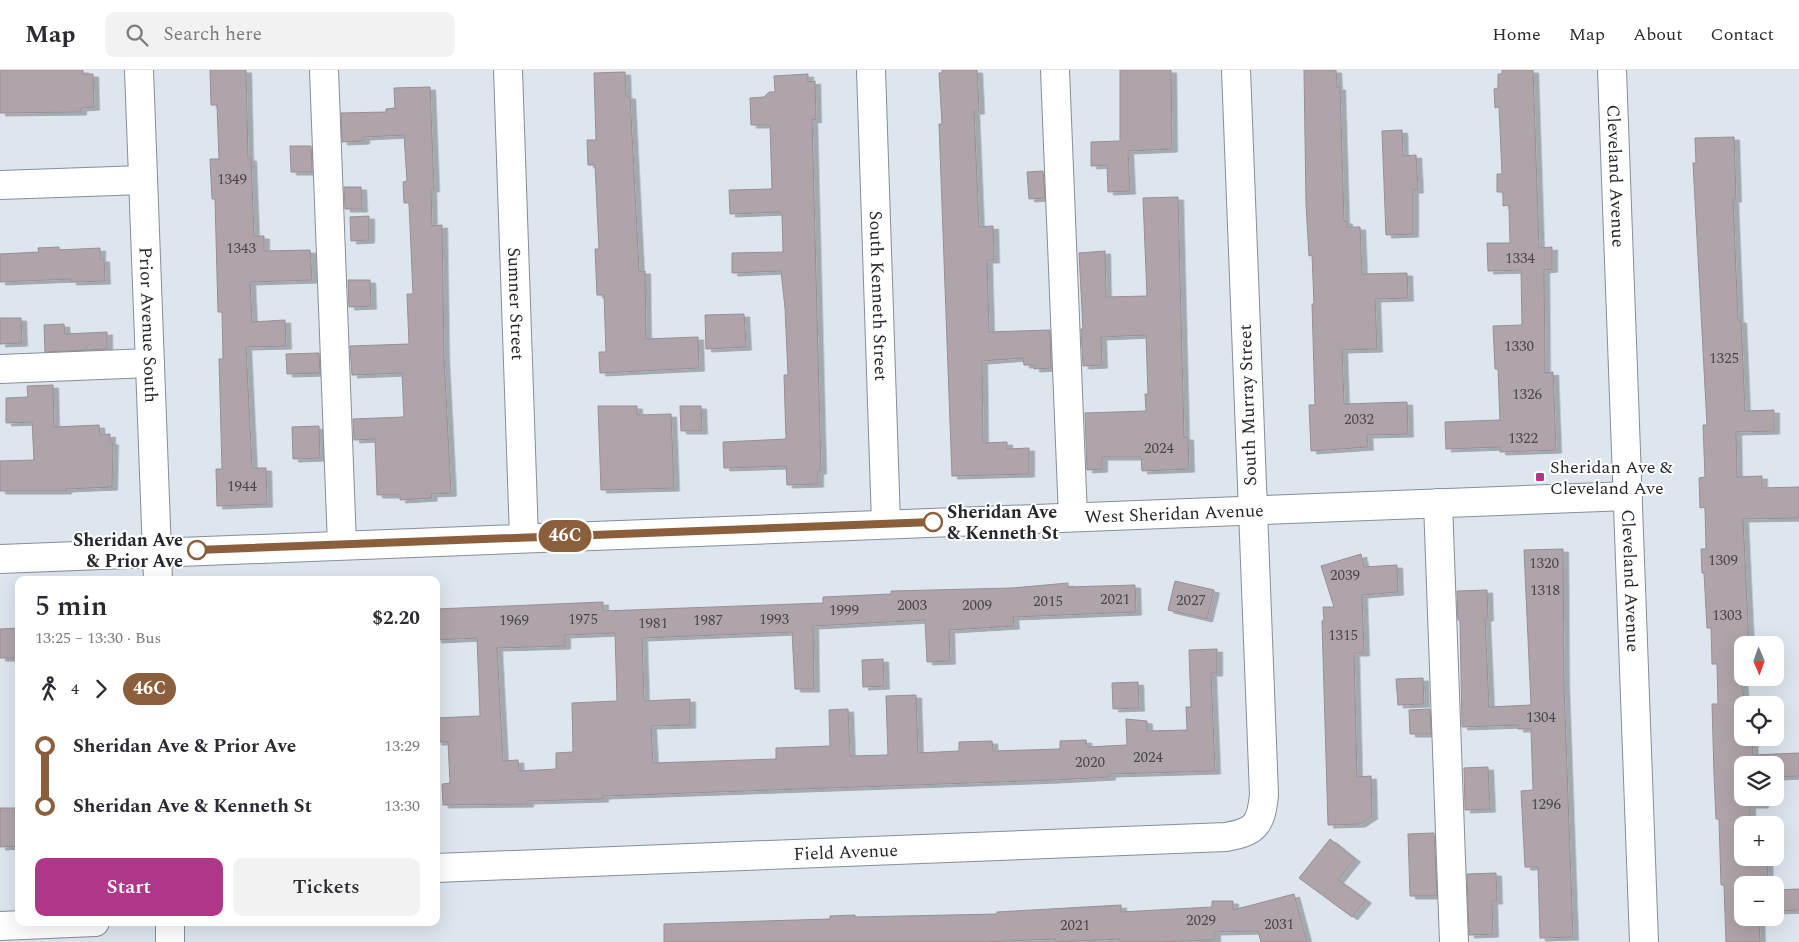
<!DOCTYPE html>
<html lang="en">
<head>
<meta charset="utf-8">
<style>
  :root { --surface:#fff; --page:#f2f2f3; --text:#2b2b33; --muted:#7c7c81; --line:#e1e1e2; --accent:#b0368a }
  body { margin:0; font-family:Spectral,serif; background:var(--page); color:var(--text); height:100vh; display:flex; flex-direction:column; font-size:19px; white-space:nowrap }
  * { box-sizing:border-box; margin:0 }
  p { font-size:16px; color:var(--muted) }
  .icon { flex:none; width:28px; height:28px; fill:none; stroke:currentColor; stroke-width:2; stroke-linecap:round; stroke-linejoin:round }
  .map { position:relative; flex:1; overflow:hidden }
  .drawer { position:absolute; left:15px; top:506px; width:425px; height:350px; display:flex; flex-direction:column; background:var(--surface); border-radius:10px; box-shadow:0 5px 20px #0002 }
  .drawer>* { flex:none }
  .badge { padding:0 10px; border-radius:16px; font-size:18px; line-height:32px }
  .needle { width:32px; rotate:178deg }
  .controls { position:absolute; left:1734px; top:566px; display:grid; gap:10px }
  .controls a { display:grid; place-items:center; width:50px; height:50px; border-radius:10px; background:var(--surface); box-shadow:0 5px 20px #0002; font-size:25px }
  .map>.badge { position:absolute; translate:-50% -50%; box-shadow:0 0 0 2px #fff }
  .legs { display:flex; align-items:center; gap:8px; height:55px; padding:0 20px; font-size:16px }
  .legs p { margin-inline-start:auto }
  .summary { display:flex; align-items:center; justify-content:space-between; height:85px; padding:0 20px }
  h1 { font-size:28px; font-weight:600; line-height:38px }
  .action { display:flex; gap:10px; margin-top:auto; padding:10px 20px }
  .action a { flex:1; height:58px; border-radius:10px; background:var(--accent); color:#fff; font-size:20px; font-weight:600; line-height:58px; text-align:center }
  .action a+a { background:var(--page); color:var(--text) }
  ul { padding:0 20px; list-style:none }
  li { display:flex; align-items:center; gap:18px; height:60px; font-size:19px }
  li i { display:grid; place-items:center; width:8px; height:100%; margin:0 6px; background:currentColor }
  li i::after { content:''; width:12px; height:12px; margin:-6px; border:4px solid; border-radius:50%; background:var(--surface) }
  li p { margin-inline-start:auto }
  li:first-child i { background:linear-gradient(#0000 50%,currentColor 0) }
  li:last-child i { background:linear-gradient(currentColor 50%,#0000 0) }
  header { display:flex; align-items:center; gap:30px; box-sizing:border-box; height:70px; padding:0 25px; background:var(--surface); border-bottom:1px solid var(--line) }
  header strong { font-size:24px }
  nav { display:flex; gap:28px; margin-inline-start:auto; font-size:18px }
  .search { width:350px; height:45px; background:var(--page); display:flex; align-items:center; gap:12px; box-sizing:border-box; padding:0 18px; border-radius:10px; color:var(--muted); font-size:19px }
  .map>svg:first-child { display:block }
  .building { fill:#afa4aa; stroke:#998e94; fill-rule:evenodd; filter:url(#shadow) }
  .lines { fill:none; stroke-linecap:round; stroke-linejoin:round }
  .minor-casing { stroke:#868e97; stroke-width:30 }
  .minor { stroke:#fff; stroke-width:28 }
  .line-1-casing { stroke:#fff; stroke-width:11 }
  .line-1 { stroke:#8b5e3c; stroke-width:8 }
  .poi-dot { fill:#b0368a; stroke:#fff; stroke-width:2 }
  .stop-1-dot { fill:#fff; stroke:#8b5e3c; stroke-width:2.5 }
  .labels { text-anchor:middle; dominant-baseline:central; stroke-width:4; stroke-linejoin:round; paint-order:stroke }
  .number-label { font-size:15px; fill:#48474c }
  .street-label { font-size:18px; fill:#25282c; stroke:#fff }
  .poi-label { font-size:18px; fill:#25282c; stroke:#fff; text-anchor:start }
  .stop-label { font-size:18px; font-weight:bold; fill:#25282c; stroke:#fff; text-anchor:start }
</style>
</head>
<body>
<header>
<strong>Map</strong>
<div class="search"><svg class="icon" aria-label="search" viewBox="0 0 24 24"><circle cx="10" cy="10" r="6"/><path d="M15 15l6 6"/></svg>Search here</div>
<nav><a>Home</a><a>Map</a><a>About</a><a>Contact</a></nav>
</header>
<div class="map">
<svg width="1799" height="872" viewBox="0 0 1799 872">
  <defs>
    <filter id="shadow"><feDropShadow dx="5.5" dy="3" stdDeviation="0" flood-color="#0004"/></filter>
  </defs>
  <rect width="100%" height="100%" fill="#dde6ef"/>
  <path class="building" d="M0 0H83V4H93L94 37 81 38V42L0 43Z
    M210 0H246L248 88H251L254 166H264V181L310 180 312 210 250 212 252 252 285 250 286 276 246 277 252 398H266L267 434 217 436 216 399H222L219 289H223L222 242H218L215 129H212L210 89H219L217 35H211Z
    M942 0H977L979 41H974L979 157 993 156 994 190H987L989 262 1050 260 1051 298 1034 299V295H1024L1023 288 982 291 983 373 1007 372V379L1029 378V404L952 406 939 54H942L939 3H942Z
    M1120 0H1171L1172 79 1128 81 1130 121 1108 122 1107 95 1091 96V72L1120 71Z
    M1304 0H1336L1337 17H1340L1344 151H1347V157H1360L1362 204 1407 203 1408 228 1375 229 1377 279 1342 280 1344 334 1407 332 1408 364 1367 365 1368 377 1311 381 1309 335H1315L1312 234H1314L1312 185 1309 186 1306 134Z
    M1502 0H1533L1539 178 1552 177V199L1544 200 1545 303 1553 302 1556 380 1500 382V377L1446 379 1445 352 1500 350 1498 299H1495L1493 256 1522 255 1521 200 1488 201 1487 173H1510L1509 135 1503 136V122H1497V104H1502L1499 37 1495 38 1494 19 1498 18V4H1502Z
    M625 2 626 26H630L639 201H645L646 269 698 267 699 298 600 303 599 282H606L604 225H597L595 179H599L595 95H588L587 70H596L594 3Z
    M808 4V12L815 11 816 50 812 49 821 401H818V414L787 415 786 396 724 398 723 372 786 369 784 305H788L785 238 781 201 732 203V183L783 182 782 145 780 142 730 144 729 120 772 119 770 55H751L750 28 764 27 769 22H775L774 6Z
    M430 17 434 119H431L432 156 442 155 444 288 451 423 431 424 432 428 400 430V425H377L375 369 354 370 353 349 404 347 402 303 352 305 350 276 409 274 407 224H413L409 133H404L403 112 407 111 404 65 364 67V71L342 72 341 43 386 42V39L395 38 394 18Z
    M1402 60 1403 86 1416 85 1418 120H1413V164L1386 165 1382 61Z
    M1734 67 1736 129H1733L1738 250H1741L1745 341 1774 340V361L1736 362 1737 407 1762 406V418L1799 417V448L1743 449 1749 575H1742V608L1744 632H1751V635H1742V668H1752L1753 685 1799 683V706L1775 707V695H1742V728H1763V735H1750V748H1742V788H1767L1768 815H1742V848H1759L1760 872H1726L1724 815H1721L1719 749H1716L1714 704 1712 634H1718L1717 594H1712L1711 558H1707L1704 503H1702L1701 479H1706L1705 437 1700 438 1699 408 1705 407 1703 355H1707L1693 93H1696L1695 68Z
    M290 76H311L312 102H291Z
    M1043 101 1045 128 1029 129 1027 102Z
    M344 117H361L362 139H345Z
    M1178 127 1184 367H1188L1189 399 1142 401 1141 387H1102V399L1087 400 1085 343 1146 341 1145 324H1148L1146 265 1101 267 1102 295 1083 296 1081 259H1083L1079 183 1105 181 1106 227 1147 226 1143 128Z
    M369 146V170L351 171 350 147Z
    M59 177V180L100 178V189H104L105 211 71 212V209L0 212V184L39 182 38 178Z
    M348 210H370L371 236 349 237Z
    M744 244 746 277 706 279 705 245Z
    M0 248H21L22 273 0 274Z
    M64 254 65 264 107 262V279L45 282 44 255Z
    M319 283 320 303 287 304 286 284Z
    M53 315 54 357 99 355 100 365 110 364V372H113L112 417 66 419V421H0V391L34 390 32 352 6 353V328L28 327 27 316Z
    M598 336H637V345L671 344 674 418 601 420Z
    M680 336H701L702 361H681Z
    M319 356 320 388 293 389 292 357Z
    M1563 479 1564 616 1573 867 1540 868 1538 797H1525L1521 721 1533 720 1531 659H1518V655L1462 657 1460 550H1458L1457 521 1487 520 1488 548H1485L1489 637 1531 635 1524 480Z
    M1361 484 1364 497 1397 495 1398 522 1362 525 1364 583H1354L1357 707 1371 706 1372 746 1360 754 1328 755 1322 551 1324 550 1323 537H1334L1321 496Z
    M1175 511 1214 520 1207 549 1168 540Z
    M1068 513V517L1135 515 1136 542 1013 547 1014 556 949 560 950 591 927 592 925 550 813 556 814 619H795L792 562 642 568 644 631 690 629V655L651 656 653 693 776 689V678L830 676 829 640 848 639 850 686 888 685 886 626 916 625 918 683 959 681V672L992 671 993 681 1060 679V671L1086 670 1087 677 1127 675 1126 649 1147 651V661L1187 660 1186 637H1191L1189 580 1217 579V603H1211L1215 701 1110 704V707L1054 710 603 726V729L528 731V734L443 735 442 714 450 713 448 672H436V648L480 646 477 568 436 570V539L603 532V541L823 533V527L891 524V521L1012 518ZM615 563 617 631 572 633 573 682 556 683V699L519 701 518 690 503 691 497 578 565 576V565Z
    M19 558V588H0V559Z
    M883 589 884 616 863 617 862 590Z
    M1423 608 1424 634 1398 635 1396 609Z
    M1138 612 1139 638 1113 639 1112 613Z
    M1430 639 1431 664H1410L1409 640Z
    M1488 697 1490 739 1465 740 1464 698Z
    M0 738H19V776L0 777Z
    M1434 763 1437 826H1410L1408 764Z
    M1330 769 1355 789 1338 810 1366 830 1352 847 1299 808Z
    M1496 803 1497 831H1492L1493 864 1469 865 1467 804Z
    M1799 819V840L1775 841V820Z
    M1294 824 1307 872H1261L1258 861 1215 862V870L1154 872H1119V869L1055 872V869L984 872H664V854L830 849V846L855 845V847L997 844V842L1121 835V842L1212 837V831H1233V840Z"/>
  <g class="lines">
    <g class="minor-casing">
      <g id="minor">
        <path id="s1" d="M139 0 158 510"/>
        <path d="M324 0 342 475"/>
        <path id="s2" d="M508 0 524 468"/>
        <path id="s3" d="M871 0 886 453"/>
        <path d="M1055 0 1073 447"/>
        <path id="s4" d="M1612 0 1644 872"/>
        <path d="M0 115 143 110"/>
        <path d="M0 299 150 293"/>
        <path d="M1438 433 1454 872"/>
        <path id="s5" d="M0 489 1628 426"/>
        <path id="s6" d="M436 798 1226 767C1255 762 1261 755 1264 725L1236 0"/>
        <path d="M170 852V872"/>
        <path d="M0 856 95 852"/>
      </g>
    </g>
    <use href="#minor" class="minor"/>
  </g>
  <g class="lines">
    <g class="line-1-casing">
      <path id="line-1" d="M197 480 933 452"/>
    </g>
    <use href="#line-1" class="line-1"/>
  </g>
  <rect class="poi-dot" x="1535" y="402" width="10" height="10" rx="2.5"/>
  <g class="stop-1-dot">
    <circle cx="933" cy="452" r="9"/>
    <circle cx="197" cy="480" r="9"/>
  </g>
  <g class="labels">
    <g class="number-label">
      <text x="232" y="109">1349</text>
      <text x="241" y="178">1343</text>
      <text x="1520" y="188">1334</text>
      <text x="1519" y="276">1330</text>
      <text x="1724" y="288">1325</text>
      <text x="1527" y="324">1326</text>
      <text x="1359" y="349">2032</text>
      <text x="1523" y="368">1322</text>
      <text x="1159" y="378">2024</text>
      <text x="242" y="416">1944</text>
      <text x="1723" y="490">1309</text>
      <text x="1544" y="493">1320</text>
      <text x="1345" y="505">2039</text>
      <text x="1545" y="520">1318</text>
      <text x="1115" y="529">2021</text>
      <text x="1191" y="530">2027</text>
      <text x="1048" y="531">2015</text>
      <text x="912" y="535">2003</text>
      <text x="977" y="535">2009</text>
      <text x="844" y="540">1999</text>
      <text x="1727" y="545">1303</text>
      <text x="583" y="549">1975</text>
      <text x="774" y="549">1993</text>
      <text x="514" y="550">1969</text>
      <text x="708" y="550">1987</text>
      <text x="653" y="553">1981</text>
      <text x="1343" y="565">1315</text>
      <text x="1541" y="647">1304</text>
      <text x="1148" y="687">2024</text>
      <text x="1090" y="692">2020</text>
      <text x="1546" y="734">1296</text>
      <text x="1201" y="850">2029</text>
      <text x="1279" y="854">2031</text>
      <text x="1075" y="855">2021</text>
    </g>
    <g class="street-label">
      <text stroke="none"><textPath href="#s4" startOffset="106">Cleveland Avenue</textPath></text>
      <text stroke="none"><textPath href="#s3" startOffset="226">South Kenneth Street</textPath></text>
      <text stroke="none"><textPath href="#s2" startOffset="234">Sumner Street</textPath></text>
      <text stroke="none"><textPath href="#s1" startOffset="255">Prior Avenue South</textPath></text>
      <text transform="translate(1248 335) rotate(-92)">South Murray Street</text>
      <text stroke="none"><textPath href="#s5" startOffset="1175">West Sheridan Avenue</textPath></text>
      <text stroke="none"><textPath href="#s4" startOffset="511">Cleveland Avenue</textPath></text>
      <text stroke="none"><textPath href="#s6" startOffset="410">Field Avenue</textPath></text>
    </g>
    <g class="poi-label">
      <text x="1550" y="397">Sheridan Ave &amp;<tspan x="1550" dy="21">Cleveland Ave</tspan></text>
    </g>
    <g class="stop-label">
      <text x="947" y="442">Sheridan Ave<tspan x="947" dy="21">&amp; Kenneth St</tspan></text>
      <text x="183" y="470" text-anchor="end">Sheridan Ave<tspan x="183" dy="21">&amp; Prior Ave</tspan></text>
    </g>
  </g>
</svg>
<div class="controls">
<a><svg class="needle" viewBox="-14 -14 28 28"><path d="M0-13l5 13h-10z" fill="#e53935"/><path d="M0 13l5-13h-10z" fill="#7c7c81"/></svg></a>
<a><svg class="icon" aria-label="locate" viewBox="0 0 24 24"><circle cx="12" cy="12" r="6"/><path d="M12 2v4M12 18v4M2 12h4M18 12h4"/></svg></a>
<a><svg class="icon" aria-label="layers" viewBox="0 0 24 24"><path d="M12 4l9 5-9 5-9-5zM3 14l9 5 9-5"/></svg></a>
<a>+</a>
<a>−</a>
</div>
<b class="badge" style="left:565px;top:466px;background:#8b5e3c;color:#fff">46C</b>
<section class="drawer">
<div class="summary"><div><h1>5 min</h1><p>13:25 – 13:30 · Bus</p></div><b>$2.20</b></div>
<div class="legs"><svg class="icon" aria-label="walk" viewBox="0 0 24 24"><circle cx="13" cy="4" r="2"/><path d="M13 8l-2 6 4 7M11 14l-3 7M7 12l3-4h3l4 4"/></svg>4<svg class="icon" aria-label="forward" viewBox="0 0 24 24"><path d="M9 5l7 7-7 7"/></svg><b class="badge" style="background:#8b5e3c;color:#fff">46C</b></div>
<ul>
<li><i style="color:#8b5e3c"></i><b>Sheridan Ave &amp; Prior Ave</b><p>13:29</p></li>
<li><i style="color:#8b5e3c"></i><b>Sheridan Ave &amp; Kenneth St</b><p>13:30</p></li>
</ul>
<div class="action"><a>Start</a><a>Tickets</a></div>
</section>
</div>
</body>
</html>
